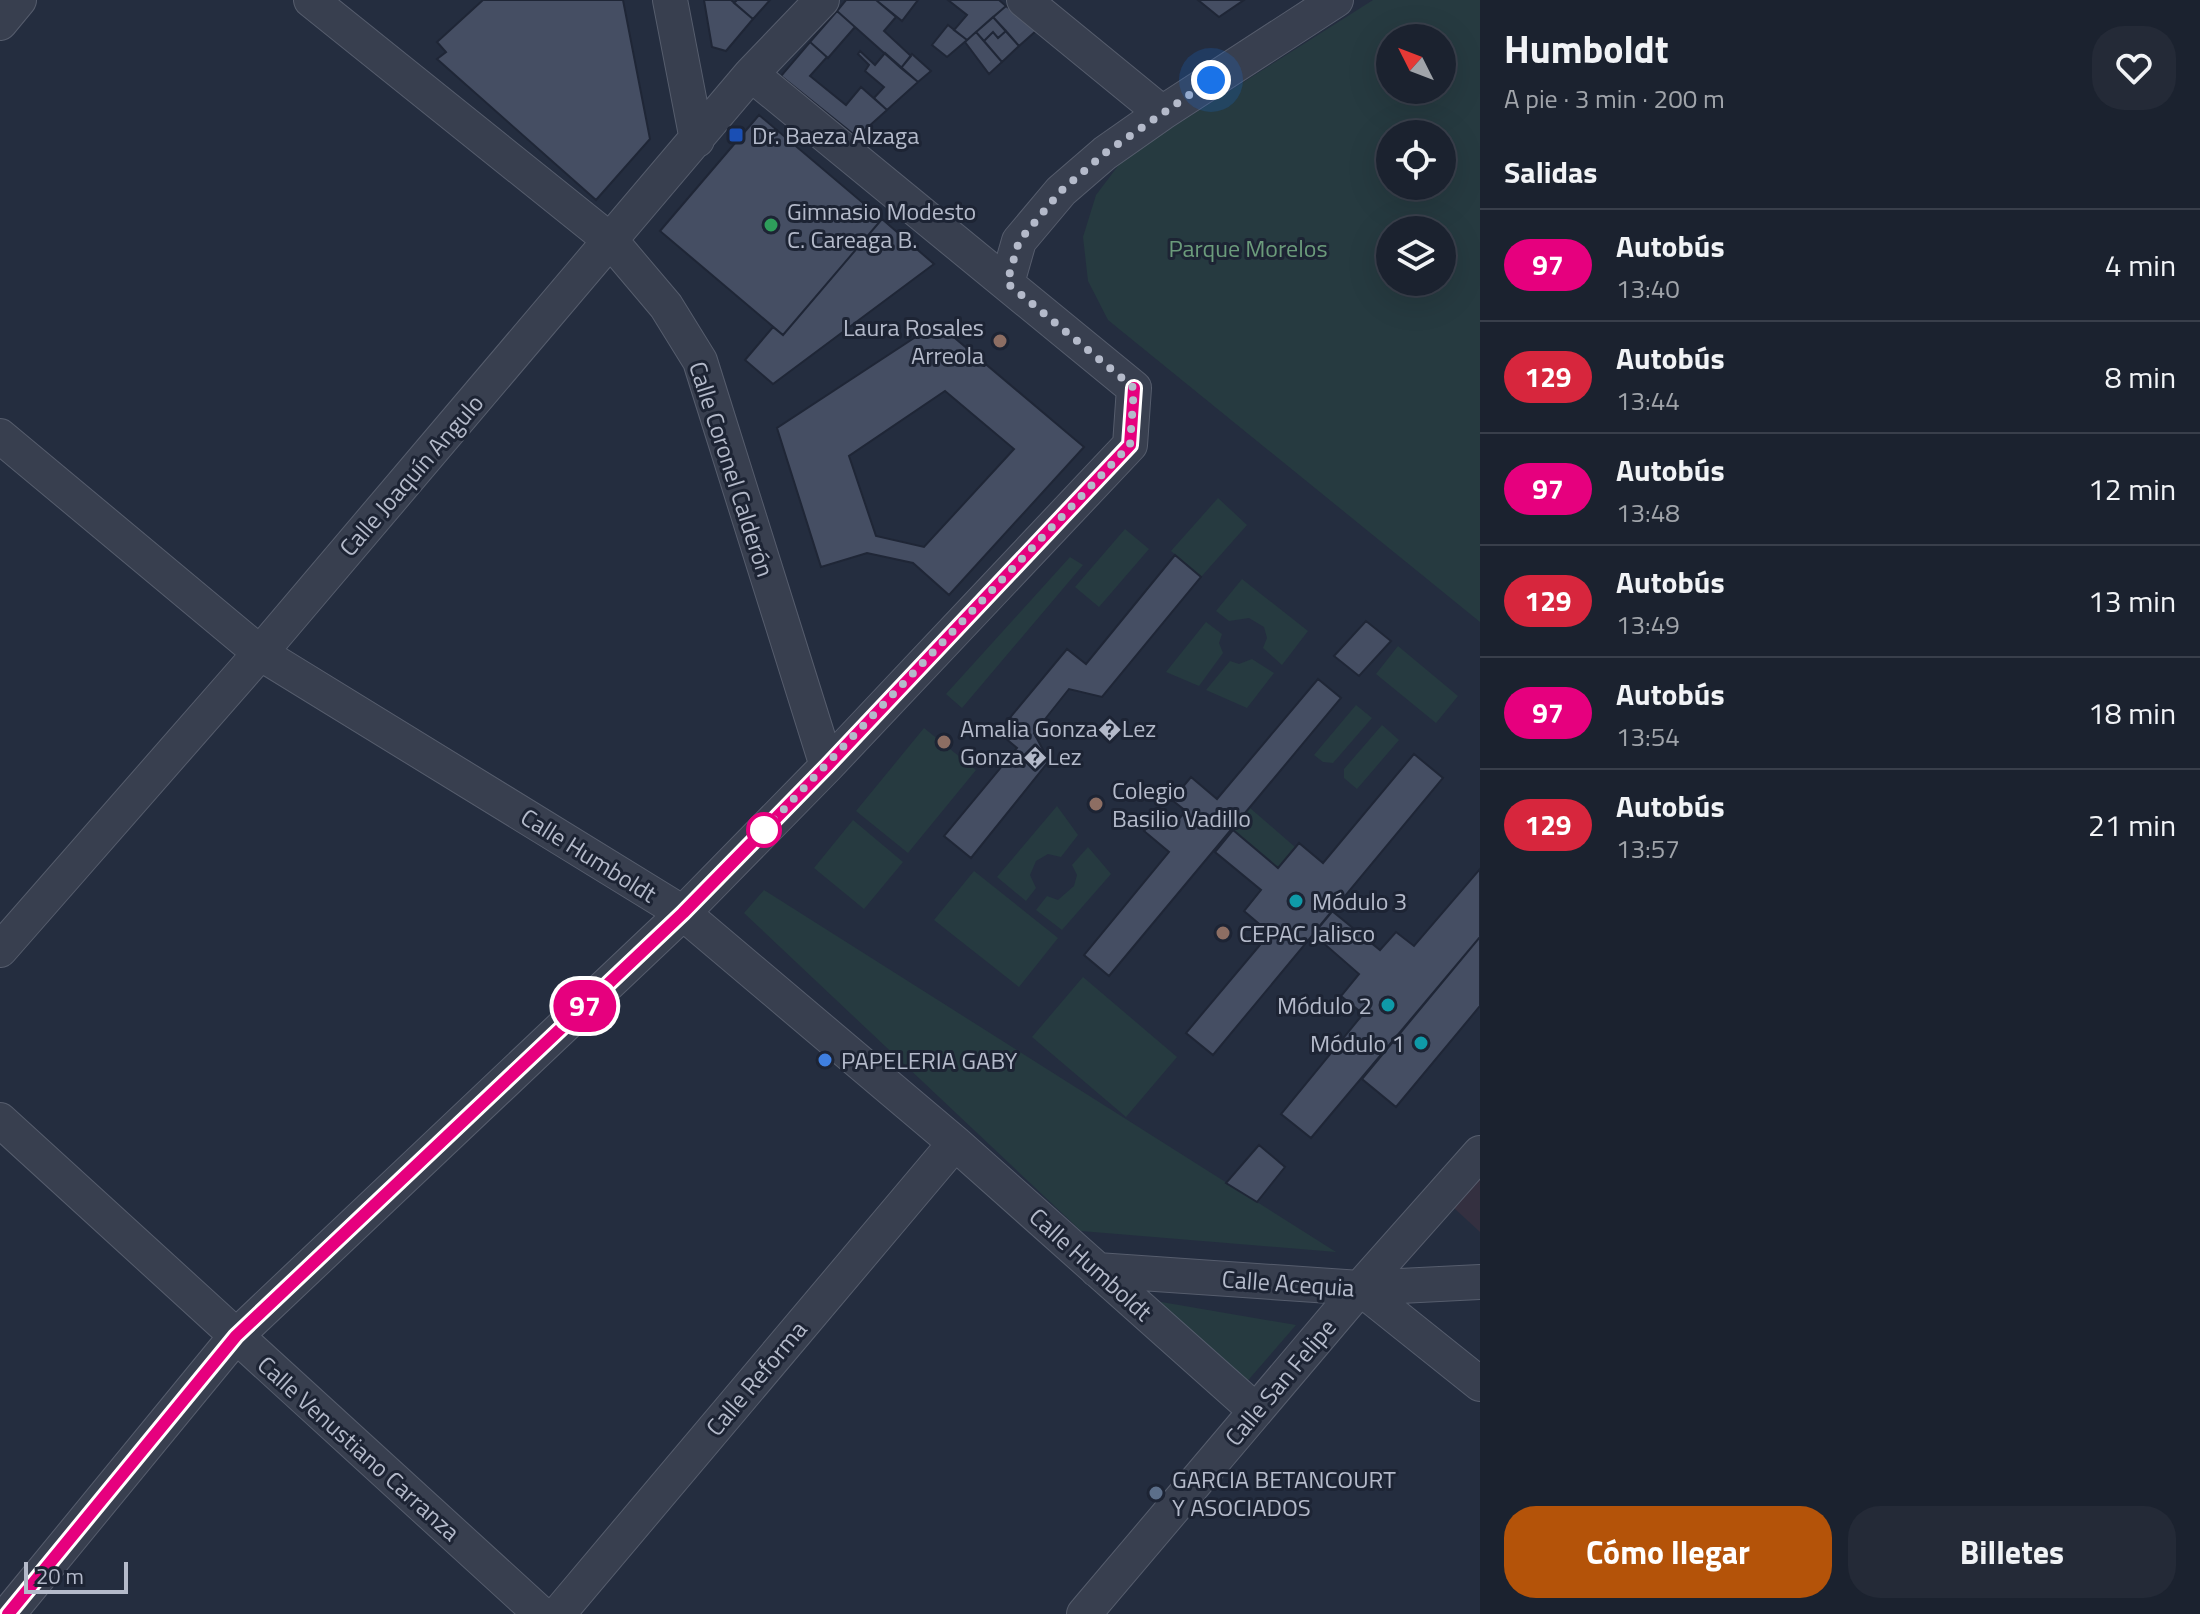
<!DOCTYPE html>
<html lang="es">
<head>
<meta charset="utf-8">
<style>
  :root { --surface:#1b222f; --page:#242a37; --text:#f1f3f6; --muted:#a0a4aa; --line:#393f4b; --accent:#b45309 }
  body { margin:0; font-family:"Titillium Web",sans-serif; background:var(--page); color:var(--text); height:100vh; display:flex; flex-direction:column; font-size:30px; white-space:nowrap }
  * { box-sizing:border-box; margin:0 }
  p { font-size:26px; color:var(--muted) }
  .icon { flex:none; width:44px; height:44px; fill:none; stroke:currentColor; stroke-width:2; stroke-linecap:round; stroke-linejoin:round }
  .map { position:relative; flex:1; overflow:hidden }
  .drawer { display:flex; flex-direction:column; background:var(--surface); width:720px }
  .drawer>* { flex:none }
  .badge { padding:0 16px; border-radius:26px; font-size:28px; line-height:52px }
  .needle { width:52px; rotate:312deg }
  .tools { position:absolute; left:1376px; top:24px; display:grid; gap:16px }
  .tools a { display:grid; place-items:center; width:80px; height:80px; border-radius:50%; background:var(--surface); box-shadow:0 8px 32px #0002,0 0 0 2px var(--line); font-size:40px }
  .scale { position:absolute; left:24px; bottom:20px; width:104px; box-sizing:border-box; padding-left:8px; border:4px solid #b4baca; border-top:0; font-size:22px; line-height:28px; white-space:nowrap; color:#b4baca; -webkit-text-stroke:6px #1d2434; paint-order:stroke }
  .you { position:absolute; width:40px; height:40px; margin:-20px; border:6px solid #fff; border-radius:50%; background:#1a73e8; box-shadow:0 0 0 12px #1a73e833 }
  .map>.badge { position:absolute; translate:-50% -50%; box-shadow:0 0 0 4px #fff }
  h2 { padding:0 24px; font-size:30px; line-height:72px }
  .round { display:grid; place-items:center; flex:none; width:84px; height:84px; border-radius:32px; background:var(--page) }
  .headline { display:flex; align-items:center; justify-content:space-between; height:136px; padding:0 24px }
  h1 { font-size:38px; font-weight:700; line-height:60px }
  .action { display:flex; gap:16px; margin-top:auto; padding:16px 24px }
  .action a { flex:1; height:92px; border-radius:32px; background:var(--accent); color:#fff; font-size:32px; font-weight:700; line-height:92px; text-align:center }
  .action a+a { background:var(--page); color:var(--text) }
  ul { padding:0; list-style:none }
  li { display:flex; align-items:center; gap:24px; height:112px; padding:0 24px; border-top:2px solid var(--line) }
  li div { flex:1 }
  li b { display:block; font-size:30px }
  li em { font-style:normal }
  li .badge { min-width:88px; font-weight:700; text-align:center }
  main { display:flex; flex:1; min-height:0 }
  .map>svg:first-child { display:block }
  .medical { fill:#343040 }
  .green { fill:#263a40; fill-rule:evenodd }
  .building { fill:#454e63; stroke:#1f2636; stroke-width:2; fill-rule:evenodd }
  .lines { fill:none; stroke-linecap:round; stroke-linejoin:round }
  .street-casing { stroke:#565d6d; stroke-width:36 }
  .street { stroke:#383f4f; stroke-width:34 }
  .line-casing { stroke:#fff; stroke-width:18 }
  .line { stroke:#e6007e; stroke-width:12 }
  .walk { stroke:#b4baca; stroke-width:8; stroke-dasharray:0 14.4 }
  .transit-dot { fill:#1a4fb4; stroke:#1d2434; stroke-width:3 }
  .leisure-dot { fill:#2e9e5b; stroke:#1d2434; stroke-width:3 }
  .education-dot { fill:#8d6e63; stroke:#1d2434; stroke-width:3 }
  .stop-dot { fill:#fff; stroke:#e6007e; stroke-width:4 }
  .culture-dot { fill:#0f9aa8; stroke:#1d2434; stroke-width:3 }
  .shop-dot { fill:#3f7fe0; stroke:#1d2434; stroke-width:3 }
  .service-dot { fill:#5c6f8a; stroke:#1d2434; stroke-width:3 }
  .labels { text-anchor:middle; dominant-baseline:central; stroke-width:6; stroke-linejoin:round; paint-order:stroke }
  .poi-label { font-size:24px; fill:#b4baca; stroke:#1d2434; text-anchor:start }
  .park-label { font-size:24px; fill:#6b9b7b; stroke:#1d2434 }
  .street-label { font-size:24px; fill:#b4baca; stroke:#1d2434 }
</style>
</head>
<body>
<main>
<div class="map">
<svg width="1480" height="1614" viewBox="0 0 1480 1614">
  <rect width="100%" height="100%" fill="#242d3f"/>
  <path class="medical" d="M1480 1177V1232L1454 1208Z"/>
  <path class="green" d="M1373 0H1480V622L1108 320 1088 281 1083 237 1096 195 1124 158ZM1390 38H1442V90H1390ZM1390 134H1442V186H1390ZM1390 230H1442V282H1390Z
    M1218 498 1247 525 1201 577 1171 551Z
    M1125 529 1149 549 1099 607 1075 587Z
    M1070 557 1083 565 962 708 946 694Z
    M1242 579 1308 631 1282 665 1263 648 1267 638 1264 627 1249 618 1229 621 1216 611Z
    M1206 622 1222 634 1219 643 1223 653 1199 686 1166 672Z
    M1398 646 1458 696 1436 723 1376 674Z
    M1252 659 1274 673 1247 708 1206 690 1230 661 1239 664Z
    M1356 705 1372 718 1333 763 1323 762 1314 755Z
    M1382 725 1399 740 1357 789 1344 778V769Z
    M924 728 976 770 908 853 856 811Z
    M1057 806 1078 835 1061 857 1048 854 1036 861 1030 875 1036 888 1026 901 997 877Z
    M1250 808 1295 847 1278 868 1233 830Z
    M853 820 903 862 864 909 814 868Z
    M1088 847 1111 874 1062 930 1036 910 1047 896 1058 900 1074 886 1077 875 1072 865Z
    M974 871 1058 938 1019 987 934 920Z
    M764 890 1336 1252 1081 1231 744 913Z
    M1083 977 1177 1057 1126 1117 1032 1037Z
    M1144 1299 1296 1325 1244 1385Z"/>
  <path class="building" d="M483 0H623L650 139 596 200 437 59 446 52 437 42Z
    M704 0H731L753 19 726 51 712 47Z
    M737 0H770L753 19 734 3Z
    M846 0H876L896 17 884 31 911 56 901 68 837 11Z
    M876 0H918L902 21Z
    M948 0H999L1006 6 967 40 954 30 967 15Z
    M1198 0H1244L1219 17Z
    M1006 6 1037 30 1019 46 993 17Z
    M837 11 855 27 828 58 810 42Z
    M993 17 1006 31 998 38 993 32 984 41 976 32Z
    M948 25 967 40 947 57 932 45Z
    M1006 31 1019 46 1002 62 984 41 993 32 998 38Z
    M976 32 1002 62 989 74 965 42Z
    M810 42 827 57 810 76 846 105 861 87 887 110 857 137 781 76Z
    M860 51 875 65 885 53 918 82 887 110 874 98 884 87 865 71 869 65 858 54Z
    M912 54 931 71 918 82 901 68Z
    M759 115 882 219 783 335 660 231Z
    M882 219 934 264 773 384 745 360 773 327 783 335Z
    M937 323 1084 447 949 595 913 563 867 553 821 567 777 428ZM945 391 1014 449 924 547 876 536 849 456Z
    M1175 555 1201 577 1102 697 1069 689 1034 733 1049 761 971 858 944 836 1017 748 998 732 1067 649 1086 664Z
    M1366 621 1391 641 1359 676 1334 656Z
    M1318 679 1341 698 1109 976 1084 955 1169 852 1144 831 1162 810 1176 822 1186 811 1172 800 1191 777 1217 799Z
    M1414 754 1443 778 1213 1055 1186 1033 1270 933 1244 911 1261 890 1215 852 1233 830 1278 868 1299 843 1323 863Z
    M1480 869V937L1311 1138 1281 1114 1363 1014 1341 996 1359 974 1313 934 1332 911 1380 950 1396 932 1414 946Z
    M1480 937V1006L1396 1107 1362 1079Z
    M1259 1145 1285 1167 1257 1202 1226 1183Z"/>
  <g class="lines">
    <g class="street-casing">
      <path id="street" d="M311 0 611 241 666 306 700 361 827 766
        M670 0 697 140
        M1024 0 1162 113
        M0 23 19 0
        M1007 283 1019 241 1061 191 1105 153 1162 113 1336 0
        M0 436 260 653 683 913 955 1143 1256 1411
        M0 950 260 653 751 74 822 0
        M0 1120 541 1614
        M1097 1270 1360 1288 1480 1282
        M1360 1288 1480 1384
        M8 1614 236 1336 683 913 827 766 1130 445 1134 388 751 74
        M558 1614 955 1143
        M1084 1614 1360 1288 1480 1153"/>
    </g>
    <use href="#street" class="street"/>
  </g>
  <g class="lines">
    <g class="line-casing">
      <path id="line" d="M8 1614 236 1336 683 913 827 766 1130 445 1134 388"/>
    </g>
    <use href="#line" class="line"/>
    <path class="walk" d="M764 830 1130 445 1134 388 1007 283 1019 241 1061 191 1105 153 1211 80"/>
  </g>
  <rect class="transit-dot" x="728" y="127" width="16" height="16" rx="4"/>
  <circle class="leisure-dot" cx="771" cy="225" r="8"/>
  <g class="education-dot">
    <circle cx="1000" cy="341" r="8"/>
    <circle cx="944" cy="742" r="8"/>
    <circle cx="1096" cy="804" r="8"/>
    <circle cx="1223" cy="933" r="8"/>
  </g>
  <circle class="stop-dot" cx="764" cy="830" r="16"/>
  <g class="culture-dot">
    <circle cx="1296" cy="901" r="8"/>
    <circle cx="1388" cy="1005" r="8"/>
    <circle cx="1421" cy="1043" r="8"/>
  </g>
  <circle class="shop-dot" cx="825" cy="1060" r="8"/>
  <circle class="service-dot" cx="1156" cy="1493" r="8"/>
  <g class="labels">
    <g class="poi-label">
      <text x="752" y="135">Dr. Baeza Alzaga</text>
      <text x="787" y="211">Gimnasio Modesto<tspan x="787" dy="28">C. Careaga B.</tspan></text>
      <text x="984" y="327" text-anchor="end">Laura Rosales<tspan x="984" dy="28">Arreola</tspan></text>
      <text x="960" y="728">Amalia Gonza�Lez<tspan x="960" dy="28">Gonza�Lez</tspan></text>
      <text x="1112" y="790">Colegio<tspan x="1112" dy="28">Basilio Vadillo</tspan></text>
      <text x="1312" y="901">Módulo 3</text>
      <text x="1239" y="933">CEPAC Jalisco</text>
      <text x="1372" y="1005" text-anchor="end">Módulo 2</text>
      <text x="1405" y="1043" text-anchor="end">Módulo 1</text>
      <text x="841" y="1060">PAPELERIA GABY</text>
      <text x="1172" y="1479">GARCIA BETANCOURT<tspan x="1172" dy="28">Y ASOCIADOS</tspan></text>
    </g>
    <g class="park-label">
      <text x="1248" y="248">Parque Morelos</text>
    </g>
    <g class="street-label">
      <text transform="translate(732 469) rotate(72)">Calle Coronel Calderón</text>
      <text transform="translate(411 475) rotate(-49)">Calle Joaquín Angulo</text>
      <text transform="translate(589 855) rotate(32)">Calle Humboldt</text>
      <text transform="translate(1091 1264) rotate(42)">Calle Humboldt</text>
      <text transform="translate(1288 1283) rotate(4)">Calle Acequia</text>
      <text transform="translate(756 1378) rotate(-50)">Calle Reforma</text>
      <text transform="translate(1280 1382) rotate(-50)">Calle San Felipe</text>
      <text transform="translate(359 1448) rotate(42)">Calle Venustiano Carranza</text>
    </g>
  </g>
</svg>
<div class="tools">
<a><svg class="needle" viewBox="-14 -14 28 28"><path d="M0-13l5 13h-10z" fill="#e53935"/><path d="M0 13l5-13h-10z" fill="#a0a4aa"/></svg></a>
<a><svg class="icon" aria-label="locate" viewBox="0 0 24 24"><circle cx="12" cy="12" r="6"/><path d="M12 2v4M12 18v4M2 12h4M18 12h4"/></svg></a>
<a><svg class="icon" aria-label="layers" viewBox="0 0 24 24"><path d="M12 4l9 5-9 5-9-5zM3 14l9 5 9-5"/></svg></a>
</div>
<div class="scale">20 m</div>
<div class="you" style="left:1211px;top:80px"></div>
<b class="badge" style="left:585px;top:1006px;background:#e6007e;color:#fff">97</b>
</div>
<section class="drawer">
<div class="headline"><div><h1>Humboldt</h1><p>A pie · 3 min · 200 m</p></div><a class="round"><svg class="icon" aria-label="heart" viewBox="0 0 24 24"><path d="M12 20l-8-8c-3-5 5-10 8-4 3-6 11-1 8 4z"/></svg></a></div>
<h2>Salidas</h2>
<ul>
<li><span class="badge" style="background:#e6007e;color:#fff">97</span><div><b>Autobús</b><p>13:40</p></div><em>4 min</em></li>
<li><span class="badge" style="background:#d7263d;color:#fff">129</span><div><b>Autobús</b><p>13:44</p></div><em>8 min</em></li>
<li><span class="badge" style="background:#e6007e;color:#fff">97</span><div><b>Autobús</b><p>13:48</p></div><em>12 min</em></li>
<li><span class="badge" style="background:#d7263d;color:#fff">129</span><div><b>Autobús</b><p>13:49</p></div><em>13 min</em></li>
<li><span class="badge" style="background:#e6007e;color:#fff">97</span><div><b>Autobús</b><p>13:54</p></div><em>18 min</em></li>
<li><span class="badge" style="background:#d7263d;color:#fff">129</span><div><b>Autobús</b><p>13:57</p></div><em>21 min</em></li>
</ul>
<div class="action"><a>Cómo llegar</a><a>Billetes</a></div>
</section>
</main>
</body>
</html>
